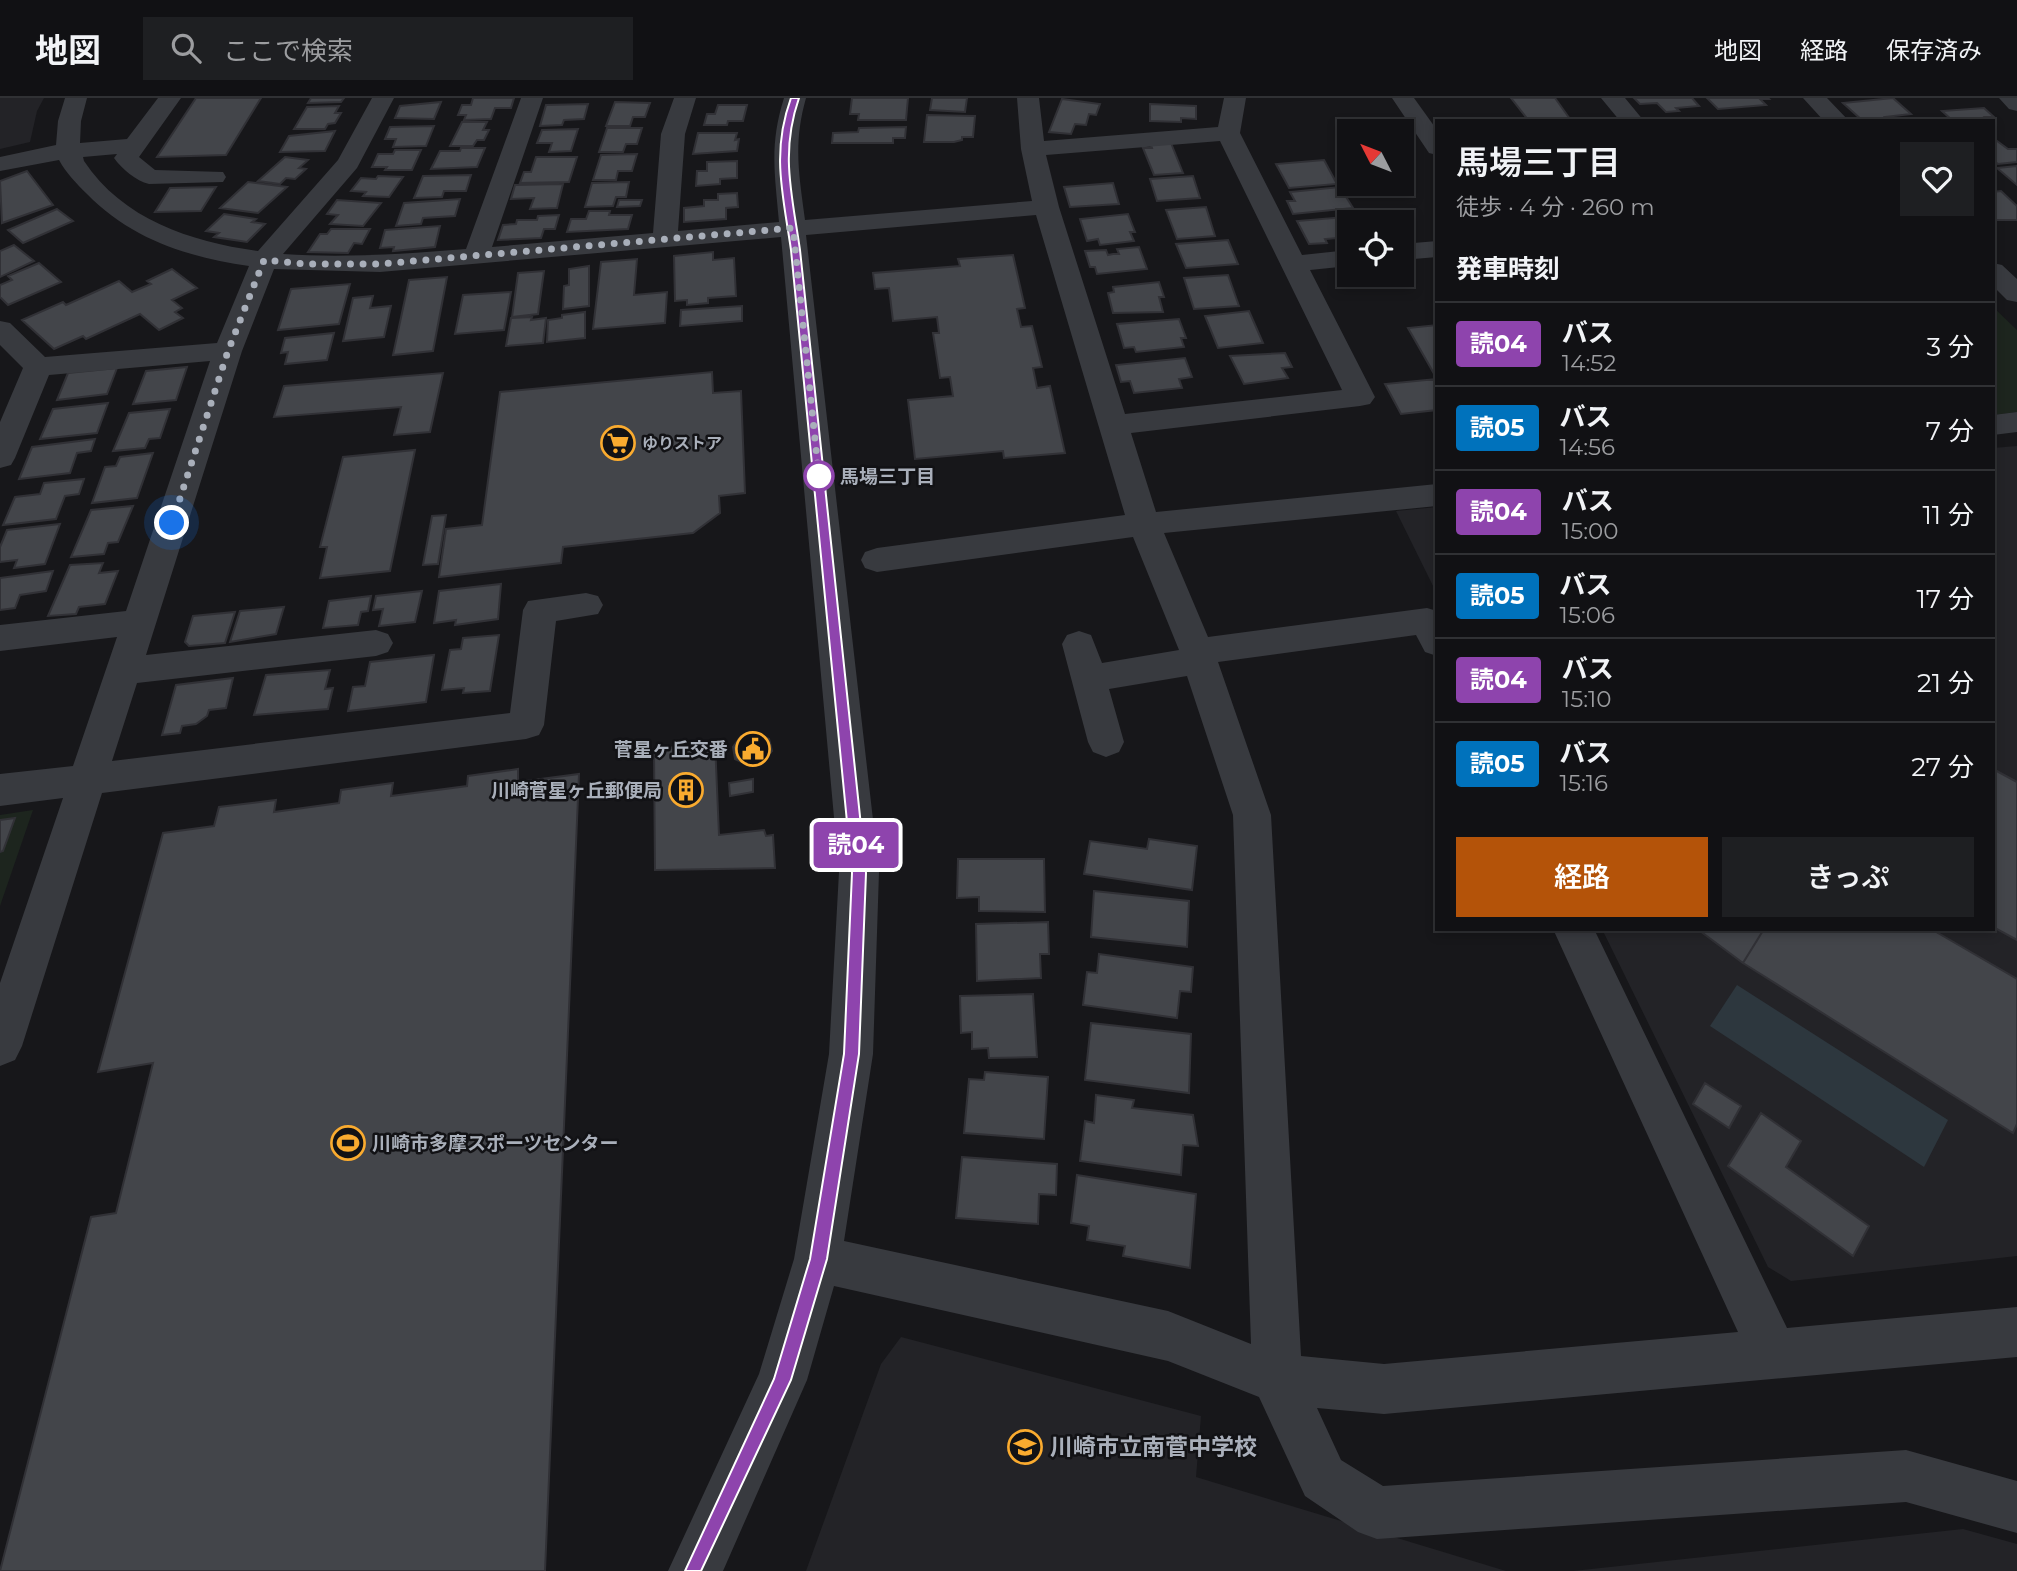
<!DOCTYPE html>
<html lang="ja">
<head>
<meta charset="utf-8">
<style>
  :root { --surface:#111114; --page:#1e1f22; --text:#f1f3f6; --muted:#9c9da0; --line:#303134; --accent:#b45309 }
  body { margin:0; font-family:Montserrat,"Noto Sans JP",sans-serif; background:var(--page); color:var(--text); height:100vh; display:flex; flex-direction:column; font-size:26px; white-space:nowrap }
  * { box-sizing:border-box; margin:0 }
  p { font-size:23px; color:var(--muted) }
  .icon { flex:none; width:38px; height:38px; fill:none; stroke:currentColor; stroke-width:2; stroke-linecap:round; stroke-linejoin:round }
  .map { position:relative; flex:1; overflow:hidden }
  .details { position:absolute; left:1435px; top:21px; width:560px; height:812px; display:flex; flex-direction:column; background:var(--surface); border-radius:0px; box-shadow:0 4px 10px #0003,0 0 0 2px var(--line) }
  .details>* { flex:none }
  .badge { padding:0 14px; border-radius:5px; font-size:24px; line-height:46px }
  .needle { width:46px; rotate:312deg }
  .buttons { position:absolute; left:1337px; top:21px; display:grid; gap:14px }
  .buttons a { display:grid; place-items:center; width:77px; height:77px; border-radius:0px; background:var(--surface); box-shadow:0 4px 10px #0003,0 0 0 2px var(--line); font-size:35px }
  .you { position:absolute; width:35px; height:35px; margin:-18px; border:5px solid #fff; border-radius:50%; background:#1a73e8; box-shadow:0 0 0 10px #1a73e833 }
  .map>.badge { position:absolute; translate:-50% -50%; box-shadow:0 0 0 4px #fff }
  h2 { padding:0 21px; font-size:26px; line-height:63px }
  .round { display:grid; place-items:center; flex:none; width:74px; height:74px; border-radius:0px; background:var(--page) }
  .headline { display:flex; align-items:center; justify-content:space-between; height:119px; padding:0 21px }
  h1 { font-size:33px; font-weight:600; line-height:52px }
  .action { display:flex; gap:14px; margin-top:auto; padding:14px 21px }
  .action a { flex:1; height:80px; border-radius:0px; background:var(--accent); color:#fff; font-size:28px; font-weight:600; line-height:80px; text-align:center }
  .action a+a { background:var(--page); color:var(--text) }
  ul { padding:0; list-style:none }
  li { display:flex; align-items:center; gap:21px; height:84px; padding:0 21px; border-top:2px solid var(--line) }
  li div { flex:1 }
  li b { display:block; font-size:26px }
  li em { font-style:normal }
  li .badge { min-width:77px; font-weight:700; text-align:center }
  header { display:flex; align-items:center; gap:42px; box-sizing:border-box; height:98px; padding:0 35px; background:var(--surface); border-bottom:2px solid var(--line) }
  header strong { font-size:33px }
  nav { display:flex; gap:38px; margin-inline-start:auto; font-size:24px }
  .search { width:490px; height:63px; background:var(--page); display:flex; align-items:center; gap:18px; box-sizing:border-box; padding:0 24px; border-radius:0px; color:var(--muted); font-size:26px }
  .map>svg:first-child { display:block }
  .built { fill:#232327 }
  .green { fill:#1d251e }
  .water { fill:#2d373e }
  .building { fill:#43454a; stroke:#313136; stroke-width:2 }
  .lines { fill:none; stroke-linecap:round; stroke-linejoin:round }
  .minor { fill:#383a3f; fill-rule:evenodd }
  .line { fill:#8e44ad; stroke:#fff; stroke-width:2 }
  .walk { stroke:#a9afba; stroke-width:7; stroke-dasharray:0 12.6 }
  .stop-dot { fill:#fff; stroke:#8e44ad; stroke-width:3.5 }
  .labels { text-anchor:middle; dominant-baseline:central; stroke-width:5; stroke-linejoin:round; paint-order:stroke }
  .far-poi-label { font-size:16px; font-weight:bold; fill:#a9afba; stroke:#121215; text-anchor:start }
  .stop-label { font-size:19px; font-weight:bold; fill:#a9afba; stroke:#121215; text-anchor:start }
  .poi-label { font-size:19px; font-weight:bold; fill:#a9afba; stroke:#121215; text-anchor:end }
  .near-poi-label { font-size:23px; font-weight:bold; fill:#a9afba; stroke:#121215; text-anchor:start }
</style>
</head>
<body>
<header>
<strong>地図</strong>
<div class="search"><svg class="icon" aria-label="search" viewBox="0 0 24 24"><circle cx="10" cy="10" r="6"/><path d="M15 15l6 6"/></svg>ここで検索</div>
<nav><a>地図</a><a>経路</a><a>保存済み</a></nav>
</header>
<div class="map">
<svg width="2017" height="1473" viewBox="0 0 2017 1473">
  <rect width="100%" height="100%" fill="#17171a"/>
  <path class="built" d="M0 0H44L37 13 30 44 0 51Z
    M2017 348V1158L1791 1183 1768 1169 1602 831H1993V350Z
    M1437 409V496L1396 413Z
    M901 1239 1201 1318 1196 1379 1506 1473H806L881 1266Z
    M1963 1431 2017 1446V1473H1573Z"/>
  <path class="green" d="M1993 209 2017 232V314L1993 317Z
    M33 712 0 808V717Z"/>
  <path class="water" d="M1737 887 1948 1022 1924 1069 1710 928Z"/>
  <path class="building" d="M196 0H261L226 57 157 59Z
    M311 0H344L341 4 308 5Z
    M473 0H514L511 10H495L491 21 464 22 466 17H458L462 7H471Z
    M852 0H908L906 22H858L859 16H850Z
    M932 0H967L965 14 930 12Z
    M1511 0H1555L1570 21 1529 23Z
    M1634 0H1692L1699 8 1676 10 1679 13 1666 14 1657 5 1640 6Z
    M1707 0H1768L1769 1H1760L1766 7 1718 11Z
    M1893 0 1911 16 1885 19 1889 23H1863L1843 5Z
    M1062 1 1100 6 1096 17 1089 16 1086 27 1075 26 1071 36 1049 34Z
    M441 4 434 21 395 20 400 8Z
    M615 4 650 5 645 19H633L630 28H606Z
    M588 6 584 21 564 22 562 27 540 28 546 7Z
    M1150 6 1196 8V21L1181 20V24L1150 23Z
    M718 7H747L743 23H728L727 27H704L707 16H715Z
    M339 8 335 15H341L335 25 328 26 325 31H294L307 9Z
    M1984 10 1994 19H1985L1989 23H1953L1942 13Z
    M927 17 975 18 973 39H962V42L954 44H924Z
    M462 24H487L483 32H489L484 42H477L473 48H450Z
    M434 28 426 48 393 49 396 41H385L390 29Z
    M906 29 905 40H893V45H832L833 35 858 34 859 30Z
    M607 30H642L637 46H626L623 54H599Z
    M578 31 571 53 549 54 552 45H537L542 32Z
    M335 33 325 53 280 54 289 38Z
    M698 35H737L735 42 739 41 737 53 693 56Z
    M1993 40 2008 51H2017V64L1998 66 1993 62Z
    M1171 45 1183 75 1154 77 1143 50H1152L1151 47Z
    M461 50H485L477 69 431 71 440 53H460Z
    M1402 50H1407L1414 60 1403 61 1407 68 1402 69Z
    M395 52H421L412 72H385L387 69H372L378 56H393Z
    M637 56 632 73H618L616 82H593L601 57Z
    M285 59 308 62 299 70 306 71 295 81 286 80 280 86 258 83Z
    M536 59H577L569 84 520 85 524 74H531Z
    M1324 62 1337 86 1289 90 1276 66Z
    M737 63V80L720 81V86L696 88 697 73H707V64Z
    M2017 68V87L1997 70Z
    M27 73 53 107 2 125 0 83Z
    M471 77 466 93H444L442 99 414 100 423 78Z
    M378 78 403 79 389 99 363 98 366 94 351 93 361 80 376 81Z
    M1193 78 1200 100 1157 103 1150 81Z
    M248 84 287 89 258 115 220 110Z
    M629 84 626 99H616L613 108 585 109 592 85Z
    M1113 85 1119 106 1070 109 1064 89Z
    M563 86 557 110 530 111 534 100 511 101 515 87Z
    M216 89 201 113 155 114 170 90Z
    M1340 89 1353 110 1293 116 1287 103H1295L1290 94Z
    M2001 93 2017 108V122H1993V94Z
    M737 95 738 109 726 110V121L684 124V110L704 108V102H718V96Z
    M460 101 455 118 423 120 421 126 396 128 404 105Z
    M337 102 381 105 363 128 330 126 338 117 327 116Z
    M619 102H642L640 108 617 109Z
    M1206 109 1215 138 1177 141 1166 112Z
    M57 111 73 123 23 145 8 132Z
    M589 113H610L609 117H632L628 131 567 134 571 121H586Z
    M224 116 256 121 252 124 265 126 247 144 214 139 219 135 206 133Z
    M1128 116 1135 134H1130L1134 143 1100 147 1098 141 1087 143 1080 121Z
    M559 117 555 131H544L541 140 498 142 503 127 516 126 517 122H537L538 118Z
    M1369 117 1373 124H1349V139L1325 141 1327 145 1309 146 1297 123Z
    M440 128 435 149 393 153 394 149 380 150 385 132Z
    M331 131H370L362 146 354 145 348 155 308 154 320 136H327Z
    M1228 142 1238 166 1186 170 1176 146Z
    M14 147 34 163 0 179V153Z
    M1139 149 1147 171 1097 176 1095 169H1090L1085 153 1106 152 1108 157 1113 156H1119L1117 151Z
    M713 154V162L734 160 736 198 708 200V205L687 207V202L675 203 674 158Z
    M1013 157 1025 210 1017 211 1021 229 1032 228 1042 269 1033 270 1037 290 1050 288 1065 355 1004 360 1003 353 915 361 908 302 953 298 950 279 940 280 933 235H939L937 219 893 223 889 190 875 191 873 175 960 168 958 161Z
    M637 161 634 197 667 194 665 225 593 231 601 164Z
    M39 165 61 184 8 207 0 199V187L12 182 8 178Z
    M589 168V208L563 211 564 188 569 187V171Z
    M172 171 197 190 172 202 182 210 175 214 183 220 159 232 140 216 86 241 83 238 54 251 22 222 63 204 66 207 119 183 132 194 151 186 147 183Z
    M544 173 538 216 512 219 518 175Z
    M1228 177 1239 208 1194 211 1184 180Z
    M447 179 433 253 393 257 409 182Z
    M1159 184 1164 199H1159L1163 214 1113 215 1108 195 1114 194 1113 189Z
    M350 186 339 226 278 232 291 191Z
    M511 194 504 232 455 236 463 197Z
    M373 198 370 210 391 208 384 239 343 243 353 200Z
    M742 208V223L680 228 681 212Z
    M1249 213 1263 245 1218 250 1205 218Z
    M585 214V240L547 244 548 222 562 220V217Z
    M532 219 531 222 546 220 543 245 506 248 511 220Z
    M1179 221 1186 240H1181L1184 249 1136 254 1134 249 1124 250 1117 226Z
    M1437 227V312L1401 316 1385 286 1437 281 1408 230Z
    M334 235 327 262 285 266 288 254 281 255 285 240Z
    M1285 255 1292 269 1282 270 1288 280 1244 286 1230 258Z
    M1185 260 1192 279 1179 281 1182 290 1134 295 1130 283 1121 284 1116 267Z
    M187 269 176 302 133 306 146 273Z
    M117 270 107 296 57 302 68 275Z
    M712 274 713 295 741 293 745 395 719 398 720 415 693 435 563 449 561 465 439 479 446 431 482 427 500 294Z
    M443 275 430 334 394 337 401 309 274 319 284 288Z
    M108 305 97 335 40 341 53 311Z
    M170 311 160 340 149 341 145 350 113 353 129 315Z
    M95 341 91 353 77 355 70 375 19 381 32 349Z
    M415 352 390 473 320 480 327 449H320L343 359Z
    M153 355 137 400 92 405 105 369 116 368 120 359Z
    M84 381 79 396 65 398 56 421 3 427 15 399 40 396 44 385Z
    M133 408 118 444 108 445 104 456 71 459 91 412Z
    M446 417 438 466 423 467 432 418Z
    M60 426 45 466 14 470 17 462 0 464V449L7 432Z
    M103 465 99 475 118 473 105 506 79 509 76 516 48 518 70 467Z
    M53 473 46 493 20 497 15 510 0 512V480Z
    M501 486 498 521 455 527 456 522 434 525 439 493Z
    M422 493 415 524 379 528 383 511 373 512 376 498Z
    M371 498 368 513 361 514 358 527 323 530 329 503Z
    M284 509 276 536 230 544 240 513Z
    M235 514 225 545 189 548 185 544 193 518Z
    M499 537 490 593 463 595 464 590 442 592 450 552 461 551 463 540Z
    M434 557 426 604 348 613 353 589 365 588 370 564Z
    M330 572 325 591 333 590 328 611 254 617 266 577Z
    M233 580 226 610 209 612 207 618 196 626 182 628 180 635 162 637 176 587Z
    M757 635 769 641 772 653 763 663 748 667 735 661 733 649 741 638Z
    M715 644 719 737 764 732 766 738 773 737 775 770 655 772 654 652Z
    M518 671V684L579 676 545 1473H0L91 1119 116 1115 153 965 98 974 163 735 214 728 219 709 276 702 274 714 339 705 341 692 393 685 391 698 467 688 468 678Z
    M1993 671 2017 684V842L1993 829Z
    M753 681V694L730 698 729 685Z
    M15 720 3 753 0 754V722Z
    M1149 741 1197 748 1192 792 1084 776 1090 743 1147 751Z
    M958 761H1044L1045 814 979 813V799L957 800Z
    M1094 793 1189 803 1187 849 1091 839Z
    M1048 824 1049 856H1040L1041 880 977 883 976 826Z
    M1701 831H1764L1743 865 1700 833Z
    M1764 831H1931L2017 881V1026L2013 1035 1743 865Z
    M1099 856 1193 869 1191 894 1180 893 1177 920 1083 907 1087 874 1097 875Z
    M1033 896 1037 959 989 960 988 950 972 951V934L961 935 960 898Z
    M1091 925 1191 936 1189 995 1085 982Z
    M985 974 1048 979 1044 1041 964 1035 969 981 984 982Z
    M1705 985 1741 1008 1729 1030 1693 1006Z
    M1096 997 1134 1002 1132 1010 1193 1017 1198 1048 1183 1047 1181 1077 1080 1063 1085 1023 1094 1025Z
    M1761 1015 1801 1043 1786 1069 1869 1128 1853 1158 1728 1068Z
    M962 1059 1057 1066 1056 1097 1039 1096 1038 1126 956 1120Z
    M1077 1077 1196 1096 1190 1170 1123 1158 1125 1148 1087 1142 1089 1128 1071 1125Z"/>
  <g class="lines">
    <path class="minor" d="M65 0H87L81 23 80 45 127 41 158 0H181L139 59 155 72 223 74 226 79 223 84 149 86C136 83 122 71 114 60L117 56 83 59 84 63C123 122 192 144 258 153L338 62 372 0H394L357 70 283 156C344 160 404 156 466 151L521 0H543L492 149 653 135 661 36 674 0H696L685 36 678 133 779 124C775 77 769 47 784 0H806C793 46 799 76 805 122L1032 103 1021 51 1017 0H1039L1044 43 1218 29 1224 0H1246L1240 35 1302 157 1349 152V168L1310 172 1375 299 1370 306 1360 308 1131 335 1156 414 1437 386V408L1164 435 1208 539 1427 510 1437 513V558L1425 554 1416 537 1218 564 1271 717 1301 1258 1384 1266 1738 1234 1553 831H1594L1787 1230 2017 1209V1259L1384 1316 1317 1310 1341 1362 1383 1388 1906 1352 2017 1383V1435L1906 1404 1377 1441 1358 1434 1305 1398 1259 1299 1168 1263 834 1188 807 1282 723 1473H668L759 1276 794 1161 829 956 839 774 781 139 380 174 274 171 242 253 146 557 376 532 388 536 393 545 388 554 376 558 137 585 112 663 510 615 523 512 528 503 586 495 598 498 603 507 598 516 556 523 544 627 539 637 526 641 102 695 22 948 15 962 0 968V885L63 700 0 708V676L73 668 117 539 0 553V527L126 513 210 263 49 277 15 360 11 367 0 370V324L23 270 0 247V223L10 225 45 259 217 245 249 168C187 159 131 141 87 96 76 85 66 75 59 62L0 73V59L56 47 58 23ZM1220 43 1342 292 1125 316 1059 109 1046 57ZM1036 117 1125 417 877 450 865 454 861 462 865 470 877 474 1133 439 1179 552 1102 565 1091 537 1079 533 1067 537 1062 546 1088 644 1093 654 1106 659 1119 654 1124 644 1109 591 1187 578 1233 717 1251 1246 1168 1213 844 1143 873 956 879 774 806 137Z
      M1392 0H1414L1437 32V57L1429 55Z
      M1601 0H1625L1644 23H1620Z
      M1803 0H1827L1849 23H1824Z
      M1999 0H2017V13L2009 11Z
      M1437 143V159L1402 162V146Z
      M1993 165 2002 167 2017 181V204L2007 202 1993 188Z
      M2017 314V334L1993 337V317Z"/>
  </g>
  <path class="line" d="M791 0H799C780 55 792 96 800 152L866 775 859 956 827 1161 791 1282 701 1473H685L774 1281 810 1161 844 956 852 775 791 152C783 96 771 55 791 0Z"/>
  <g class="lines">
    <path class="walk" d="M172 425 228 253 264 162 306 166H380L793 130 820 389 819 378"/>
  </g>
  <defs>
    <g id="supermarket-ring" transform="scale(1.75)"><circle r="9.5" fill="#121215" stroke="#faab2f" stroke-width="1.5"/><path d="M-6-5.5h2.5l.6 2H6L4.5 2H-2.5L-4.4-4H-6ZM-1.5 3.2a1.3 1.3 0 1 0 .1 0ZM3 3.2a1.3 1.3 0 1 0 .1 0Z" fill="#faab2f"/></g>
    <g id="civic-ring" transform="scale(1.75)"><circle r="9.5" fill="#121215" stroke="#faab2f" stroke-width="1.5"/><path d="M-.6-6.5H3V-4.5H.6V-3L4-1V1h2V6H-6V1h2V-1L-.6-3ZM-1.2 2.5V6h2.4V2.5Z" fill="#faab2f"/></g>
    <g id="building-ring" transform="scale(1.75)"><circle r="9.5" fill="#121215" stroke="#faab2f" stroke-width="1.5"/><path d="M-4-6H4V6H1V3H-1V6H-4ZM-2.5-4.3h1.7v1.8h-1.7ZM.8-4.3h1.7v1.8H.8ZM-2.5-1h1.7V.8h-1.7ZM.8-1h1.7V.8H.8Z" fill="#faab2f"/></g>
    <g id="stadium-ring" transform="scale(1.75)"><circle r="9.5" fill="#121215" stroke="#faab2f" stroke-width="1.5"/><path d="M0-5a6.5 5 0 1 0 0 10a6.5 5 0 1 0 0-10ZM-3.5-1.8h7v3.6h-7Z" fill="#faab2f"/></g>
    <g id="school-ring" transform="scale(1.75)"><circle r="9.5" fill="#121215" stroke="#faab2f" stroke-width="1.5"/><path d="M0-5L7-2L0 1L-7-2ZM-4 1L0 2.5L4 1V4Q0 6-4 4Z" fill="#faab2f"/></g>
  </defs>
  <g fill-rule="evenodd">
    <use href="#supermarket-ring" x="618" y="345"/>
    <use href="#civic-ring" x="753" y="651"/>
    <use href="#building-ring" x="686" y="692"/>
    <use href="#stadium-ring" x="348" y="1045"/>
    <use href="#school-ring" x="1025" y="1349"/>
  </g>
  <circle class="stop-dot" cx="819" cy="378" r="14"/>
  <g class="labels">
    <g class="far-poi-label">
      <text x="642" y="345">ゆりストア</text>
    </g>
    <g class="stop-label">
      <text x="840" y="378">馬場三丁目</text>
    </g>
    <g class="poi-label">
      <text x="728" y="651">菅星ヶ丘交番</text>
      <text x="662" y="692">川崎菅星ヶ丘郵便局</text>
      <text x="372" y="1045" text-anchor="start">川崎市多摩スポーツセンター</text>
    </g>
    <g class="near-poi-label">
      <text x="1050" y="1349">川崎市立南菅中学校</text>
    </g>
  </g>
</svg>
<div class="buttons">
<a><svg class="needle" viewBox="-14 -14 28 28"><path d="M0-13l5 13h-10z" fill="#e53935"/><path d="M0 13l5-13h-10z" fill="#9c9da0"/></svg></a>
<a><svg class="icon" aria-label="locate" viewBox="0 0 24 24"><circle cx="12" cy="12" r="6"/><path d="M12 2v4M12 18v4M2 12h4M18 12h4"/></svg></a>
</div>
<div class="you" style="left:172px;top:425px"></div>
<b class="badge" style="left:856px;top:747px;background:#8e44ad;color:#fff">読04</b>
<section class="details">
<div class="headline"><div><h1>馬場三丁目</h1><p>徒歩 · 4 分 · 260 m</p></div><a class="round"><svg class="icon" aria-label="heart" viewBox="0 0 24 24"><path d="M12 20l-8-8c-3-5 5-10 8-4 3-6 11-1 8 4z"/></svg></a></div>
<h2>発車時刻</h2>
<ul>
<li><span class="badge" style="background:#8e44ad;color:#fff">読04</span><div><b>バス</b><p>14:52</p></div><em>3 分</em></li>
<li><span class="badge" style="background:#0072bc;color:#fff">読05</span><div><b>バス</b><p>14:56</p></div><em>7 分</em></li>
<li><span class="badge" style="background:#8e44ad;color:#fff">読04</span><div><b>バス</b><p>15:00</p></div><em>11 分</em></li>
<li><span class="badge" style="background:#0072bc;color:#fff">読05</span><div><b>バス</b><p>15:06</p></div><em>17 分</em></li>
<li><span class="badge" style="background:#8e44ad;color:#fff">読04</span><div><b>バス</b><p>15:10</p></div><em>21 分</em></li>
<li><span class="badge" style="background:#0072bc;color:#fff">読05</span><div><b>バス</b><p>15:16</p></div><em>27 分</em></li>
</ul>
<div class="action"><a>経路</a><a>きっぷ</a></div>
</section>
</div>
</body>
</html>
